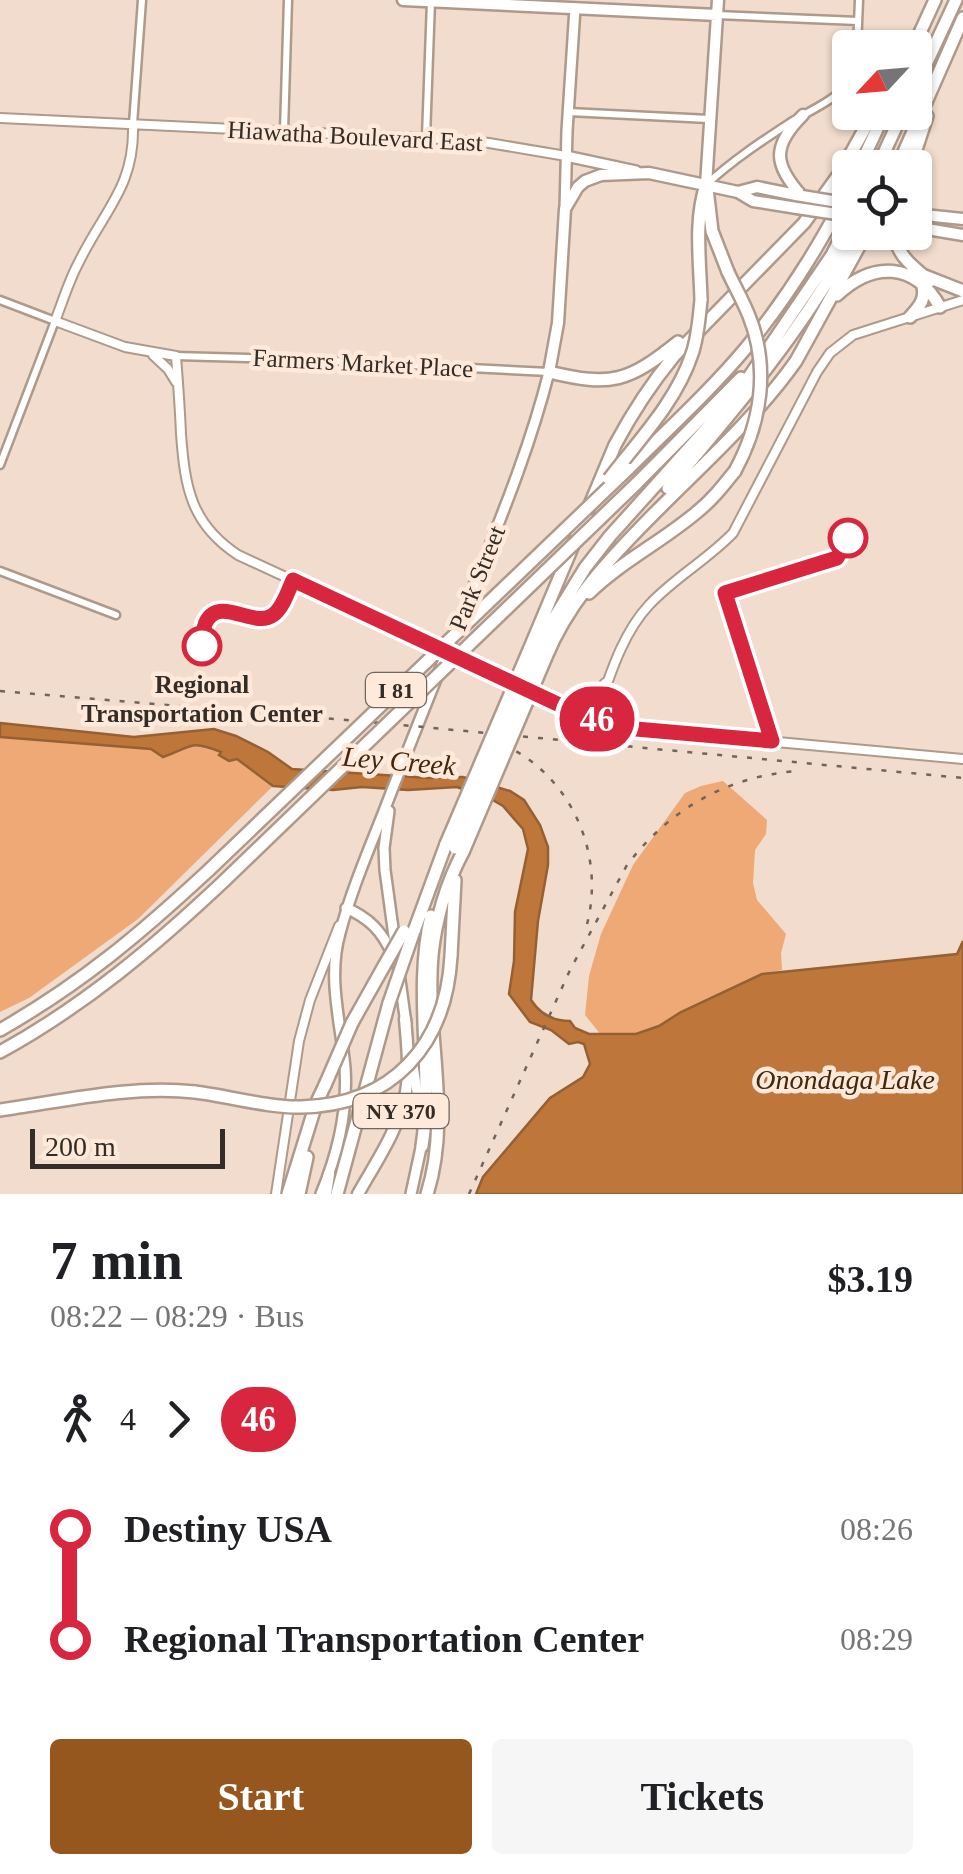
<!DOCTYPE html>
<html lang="en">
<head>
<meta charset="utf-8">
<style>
  :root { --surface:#fff; --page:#f6f6f6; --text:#202124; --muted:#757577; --accent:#96571f }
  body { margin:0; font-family:Georgia,serif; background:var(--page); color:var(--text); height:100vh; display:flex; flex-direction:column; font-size:38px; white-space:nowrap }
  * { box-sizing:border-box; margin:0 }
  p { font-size:32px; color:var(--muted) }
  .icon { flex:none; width:55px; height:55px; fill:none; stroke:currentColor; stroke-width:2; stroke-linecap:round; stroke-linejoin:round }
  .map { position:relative; height:1194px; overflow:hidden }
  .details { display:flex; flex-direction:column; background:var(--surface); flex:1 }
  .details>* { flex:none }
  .badge { padding:0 20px; border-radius:32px; font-size:35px; line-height:65px }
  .needle { width:65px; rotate:244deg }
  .controls { position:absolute; left:832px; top:30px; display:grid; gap:20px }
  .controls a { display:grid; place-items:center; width:100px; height:100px; border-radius:10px; background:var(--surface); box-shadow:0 2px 8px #0004; font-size:50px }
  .scale { position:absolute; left:30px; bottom:25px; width:195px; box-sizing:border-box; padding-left:10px; border:5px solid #342c27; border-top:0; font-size:28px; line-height:35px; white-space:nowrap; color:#342c27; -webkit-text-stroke:8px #fee9da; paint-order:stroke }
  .map>.badge { position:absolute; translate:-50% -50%; box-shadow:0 0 0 5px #fff }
  .legs { display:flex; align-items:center; gap:15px; height:110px; padding:0 50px; font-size:32px }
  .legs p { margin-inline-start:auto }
  .head { display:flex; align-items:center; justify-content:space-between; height:170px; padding:0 50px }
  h1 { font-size:55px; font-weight:600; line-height:75px }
  .cta { display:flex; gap:20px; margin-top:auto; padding:20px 50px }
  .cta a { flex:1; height:115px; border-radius:10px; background:var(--accent); color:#fff; font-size:40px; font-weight:600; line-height:115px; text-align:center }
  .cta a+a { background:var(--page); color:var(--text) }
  ul { padding:0 50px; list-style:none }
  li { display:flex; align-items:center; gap:35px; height:110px; font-size:38px }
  li i { display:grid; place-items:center; width:15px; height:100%; margin:0 12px; background:currentColor }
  li i::after { content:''; width:25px; height:25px; margin:-12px; border:8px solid; border-radius:50%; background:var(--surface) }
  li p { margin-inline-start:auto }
  li:first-child i { background:linear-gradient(#0000 50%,currentColor 0) }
  li:last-child i { background:linear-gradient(currentColor 50%,#0000 0) }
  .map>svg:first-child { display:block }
  .green { fill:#eea976 }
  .water { fill:#bf763a; stroke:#956034; stroke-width:2.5 }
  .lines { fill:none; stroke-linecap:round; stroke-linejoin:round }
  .minor-casing { stroke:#ae9a8c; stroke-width:11 }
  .tertiary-casing { stroke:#ae9a8c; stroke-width:12 }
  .secondary-casing { stroke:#ae9a8c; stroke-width:14 }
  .primary-casing { stroke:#ae9a8c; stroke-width:15 }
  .motorway-casing { stroke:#ae9a8c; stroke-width:16 }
  .minor { stroke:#fff; stroke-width:6 }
  .tertiary { stroke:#fff; stroke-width:8 }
  .secondary { stroke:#fff; stroke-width:9 }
  .primary { stroke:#fff; stroke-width:10 }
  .motorway { stroke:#fff; stroke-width:11 }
  .rail { stroke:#70645c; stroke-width:2.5; stroke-dasharray:5 10; stroke-linecap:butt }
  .primary-bridge-casing { stroke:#ae9a8c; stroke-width:15; stroke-linecap:butt }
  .motorway-bridge-casing { stroke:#ae9a8c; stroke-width:16; stroke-linecap:butt }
  .primary-bridge { stroke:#fff; stroke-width:10 }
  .motorway-bridge { stroke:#fff; stroke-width:11 }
  .line-1-casing { stroke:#fff; stroke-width:22 }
  .line-1 { stroke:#d7263d; stroke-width:15 }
  .stop-1-dot { fill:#fff; stroke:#d7263d; stroke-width:5 }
  .labels { text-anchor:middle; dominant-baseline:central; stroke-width:9; stroke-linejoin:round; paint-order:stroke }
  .shield { fill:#fee9da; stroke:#71655d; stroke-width:2.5 }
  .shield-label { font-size:22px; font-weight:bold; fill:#342c27 }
  .street-label { font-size:25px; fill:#342c27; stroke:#fee9da }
  .stop-label { font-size:25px; font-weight:bold; fill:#342c27; stroke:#fee9da }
  .water-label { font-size:28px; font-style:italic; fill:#44260d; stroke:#fee9da }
</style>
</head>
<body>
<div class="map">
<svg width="963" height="1194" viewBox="0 0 963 1194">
  <rect width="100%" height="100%" fill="#f1dccd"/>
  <path class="green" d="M0 737 151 749 163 757 192 743 222 752 219 755 237 759 273 786 138 919 29 998 0 1012Z
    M723 781 767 820 766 834 755 850 753 883 757 900 786 934 781 953 782 970 762 974 681 1012 659 1026 636 1034 601 1035 585 1015 589 976 601 934 633 865 685 793 701 786Z"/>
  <path class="water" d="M0 723 134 737 214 729 236 736 268 752 292 769 429 778 463 777 510 791 524 800 540 825 548 847V865L538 921 531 1000C540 1014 554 1021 570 1021L575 1028 589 1034H636L659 1026 681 1012 762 974 957 954 963 941V1194H476L483 1177 550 1098 583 1077 590 1064 584 1044 578 1042 569 1044 551 1030 530 1022 509 994 514 961 515 912 528 849 523 829 503 806 491 799 457 787 408 790 362 787 333 790 273 786 237 759 229 761 219 755 221 752C189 739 192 747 163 757L151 749 0 737Z"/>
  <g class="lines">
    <g class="minor-casing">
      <path id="minor" d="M717 15 858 21
        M857 48 859 0
        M569 112 709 119
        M133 124 142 0
        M284 131 288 0
        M426 137 431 1
        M707 184C733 160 762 141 791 122 811 110 836 100 850 81
        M0 300 55 321 0 465
        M176 356 311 360 549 372
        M0 571 116 615"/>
    </g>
    <g class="tertiary-casing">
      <path id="tertiary" d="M0 118 444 139 489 143 566 156
        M133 124C135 187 104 210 79 262 69 280 63 301 55 321L125 347 176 356C178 382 180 408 181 434 185 488 191 524 238 555L441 649
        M153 355 168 369 176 382
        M454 655 518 686
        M608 688C608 703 608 714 623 722
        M531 692 566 708 635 729 963 759
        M568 708 592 699 605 683
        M595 718C609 679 621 635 649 605 674 578 707 560 733 533L817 372 830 353 853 335 963 300
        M276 1194 299 1041 310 1000 339 926"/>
    </g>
    <g class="secondary-casing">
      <path id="secondary" d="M566 156 636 171
        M565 209 567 131 575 8
        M389 811 384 848 385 870 406 1024
        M346 908C369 918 382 931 392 954
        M412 1059 421 1118
        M321 1194C337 1155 348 1111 345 1068 341 1023 327 978 340 933 352 887 372 843 389 798 416 729 443 661 471 593 500 520 530 448 549 372
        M411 1194 422 1143"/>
    </g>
    <g class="primary-casing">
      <path id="primary" d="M403 0 717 15
        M706 185 718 0
        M738 192 757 187 801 196
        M802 196C773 164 772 146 803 115
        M915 214 963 219
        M915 227 963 235
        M549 372 558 323 565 209 578 187 585 181 601 175 649 173 738 192 753 201 797 208
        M326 1194 329 1174
        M358 1194C376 1162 399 1129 406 1092 410 1068 407 1043 405 1019"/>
    </g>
    <g class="motorway-casing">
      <path id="motorway" d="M913 48 935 0
        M915 88 956 0
        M859 168 885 112
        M877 168 903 112
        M897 168 963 18
        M910 168 927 116
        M707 189 712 231 728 272
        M894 232C897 256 912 266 930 281
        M925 276 963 291
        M837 295C873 261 915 262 940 307
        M701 300C700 261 694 221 706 185
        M910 317C920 306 927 298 922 283
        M549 372C612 387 628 382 678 342
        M628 469C668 429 710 391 746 348 787 298 821 244 850 186
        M636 484 741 378
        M668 488C737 407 806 326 856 232
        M589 593C622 561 663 541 697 512 712 500 723 486 735 471
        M529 650 615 445C632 413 651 384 674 356L804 223 840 173 874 112
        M537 653 550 625 585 568 610 536 736 396 832 255 850 220
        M546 657C567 606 602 567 640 528 693 473 752 423 796 361L867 232
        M414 931 446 844
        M451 956 455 880
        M352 1023 384 966
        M0 1030C82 983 140 934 209 870
        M0 1052C84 1006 155 946 224 881
        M0 1110C64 1101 130 1085 195 1092
        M422 1146C434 1071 413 991 431 916
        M288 1194 316 1104 325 1085
        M299 1194 307 1157
        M337 1194 389 1003
        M427 1194C452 1116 425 1035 432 955 436 918 446 884 463 852"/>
    </g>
    <use href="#minor" class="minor"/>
    <use href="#tertiary" class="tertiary"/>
    <use href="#secondary" class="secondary"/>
    <use href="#primary" class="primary"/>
    <use href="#motorway" class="motorway"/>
    <path class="rail" d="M0 691 359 721 963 778
      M489 739C567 765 608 851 586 928
      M469 1194 570 970 627 865C670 809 726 777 796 771"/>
    <g class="primary-bridge-casing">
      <path id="primary-bridge" d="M802 196 850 204
        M797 208 850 216"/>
    </g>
    <g class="motorway-bridge-casing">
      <path id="motorway-bridge" d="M728 272C735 287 743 301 749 316 770 368 761 423 735 471
        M609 479C639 440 676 402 692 354 698 337 699 318 701 300
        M446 844 529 650
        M455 848 537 653
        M463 852 546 657
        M209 870 628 469
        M224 881 636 484
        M384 966 404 931
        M389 1003 414 931
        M325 1085 352 1023
        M195 1092C228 1096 270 1108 301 1107 393 1105 446 1045 451 956"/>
    </g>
    <use href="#primary-bridge" class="primary-bridge"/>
    <use href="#motorway-bridge" class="motorway-bridge"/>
  </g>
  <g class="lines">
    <g class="line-1-casing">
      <path id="line-1" d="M202 646C203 639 203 627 206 622 220 595 254 629 273 615 283 608 288 591 293 580L566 708 636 729 772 741 725 593 837 558 848 538"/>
    </g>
    <use href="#line-1" class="line-1"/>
  </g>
  <g class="stop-1-dot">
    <circle cx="848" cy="538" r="18"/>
    <circle cx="202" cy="646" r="18"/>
  </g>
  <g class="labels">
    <g class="shield">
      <rect x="366" y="673" width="60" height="34" rx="8"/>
      <rect x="353.5" y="1094" width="95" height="34" rx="8"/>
    </g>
    <g class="shield-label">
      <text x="396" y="690">I 81</text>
      <text x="401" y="1111">NY 370</text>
    </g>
    <g class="street-label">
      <text transform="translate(355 136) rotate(3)">Hiawatha Boulevard East</text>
      <text transform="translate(363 363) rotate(3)">Farmers Market Place</text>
      <text transform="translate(477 578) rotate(-68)">Park Street</text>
    </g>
    <g class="stop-label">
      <text x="202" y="684">Regional<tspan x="202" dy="29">Transportation Center</tspan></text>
    </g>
    <g class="water-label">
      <text transform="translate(399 761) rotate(5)">Ley Creek</text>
      <text x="845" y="1079">Onondaga Lake</text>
    </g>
  </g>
</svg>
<div class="controls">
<a><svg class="needle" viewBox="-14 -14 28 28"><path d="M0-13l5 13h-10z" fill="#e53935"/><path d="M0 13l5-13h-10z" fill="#757577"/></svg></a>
<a><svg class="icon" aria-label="locate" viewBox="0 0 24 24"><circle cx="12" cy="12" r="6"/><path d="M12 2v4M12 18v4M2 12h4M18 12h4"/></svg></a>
</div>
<div class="scale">200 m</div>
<b class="badge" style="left:597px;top:719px;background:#d7263d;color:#fff">46</b>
</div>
<section class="details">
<div class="head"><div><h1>7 min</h1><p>08:22 – 08:29 · Bus</p></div><b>$3.19</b></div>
<div class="legs"><svg class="icon" aria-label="walk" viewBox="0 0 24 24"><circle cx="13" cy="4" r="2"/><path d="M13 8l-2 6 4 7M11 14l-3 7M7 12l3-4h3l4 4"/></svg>4<svg class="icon" aria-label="forward" viewBox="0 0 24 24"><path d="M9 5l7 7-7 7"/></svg><b class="badge" style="background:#d7263d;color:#fff">46</b></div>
<ul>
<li><i style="color:#d7263d"></i><b>Destiny USA</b><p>08:26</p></li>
<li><i style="color:#d7263d"></i><b>Regional Transportation Center</b><p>08:29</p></li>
</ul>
<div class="cta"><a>Start</a><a>Tickets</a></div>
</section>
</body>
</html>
